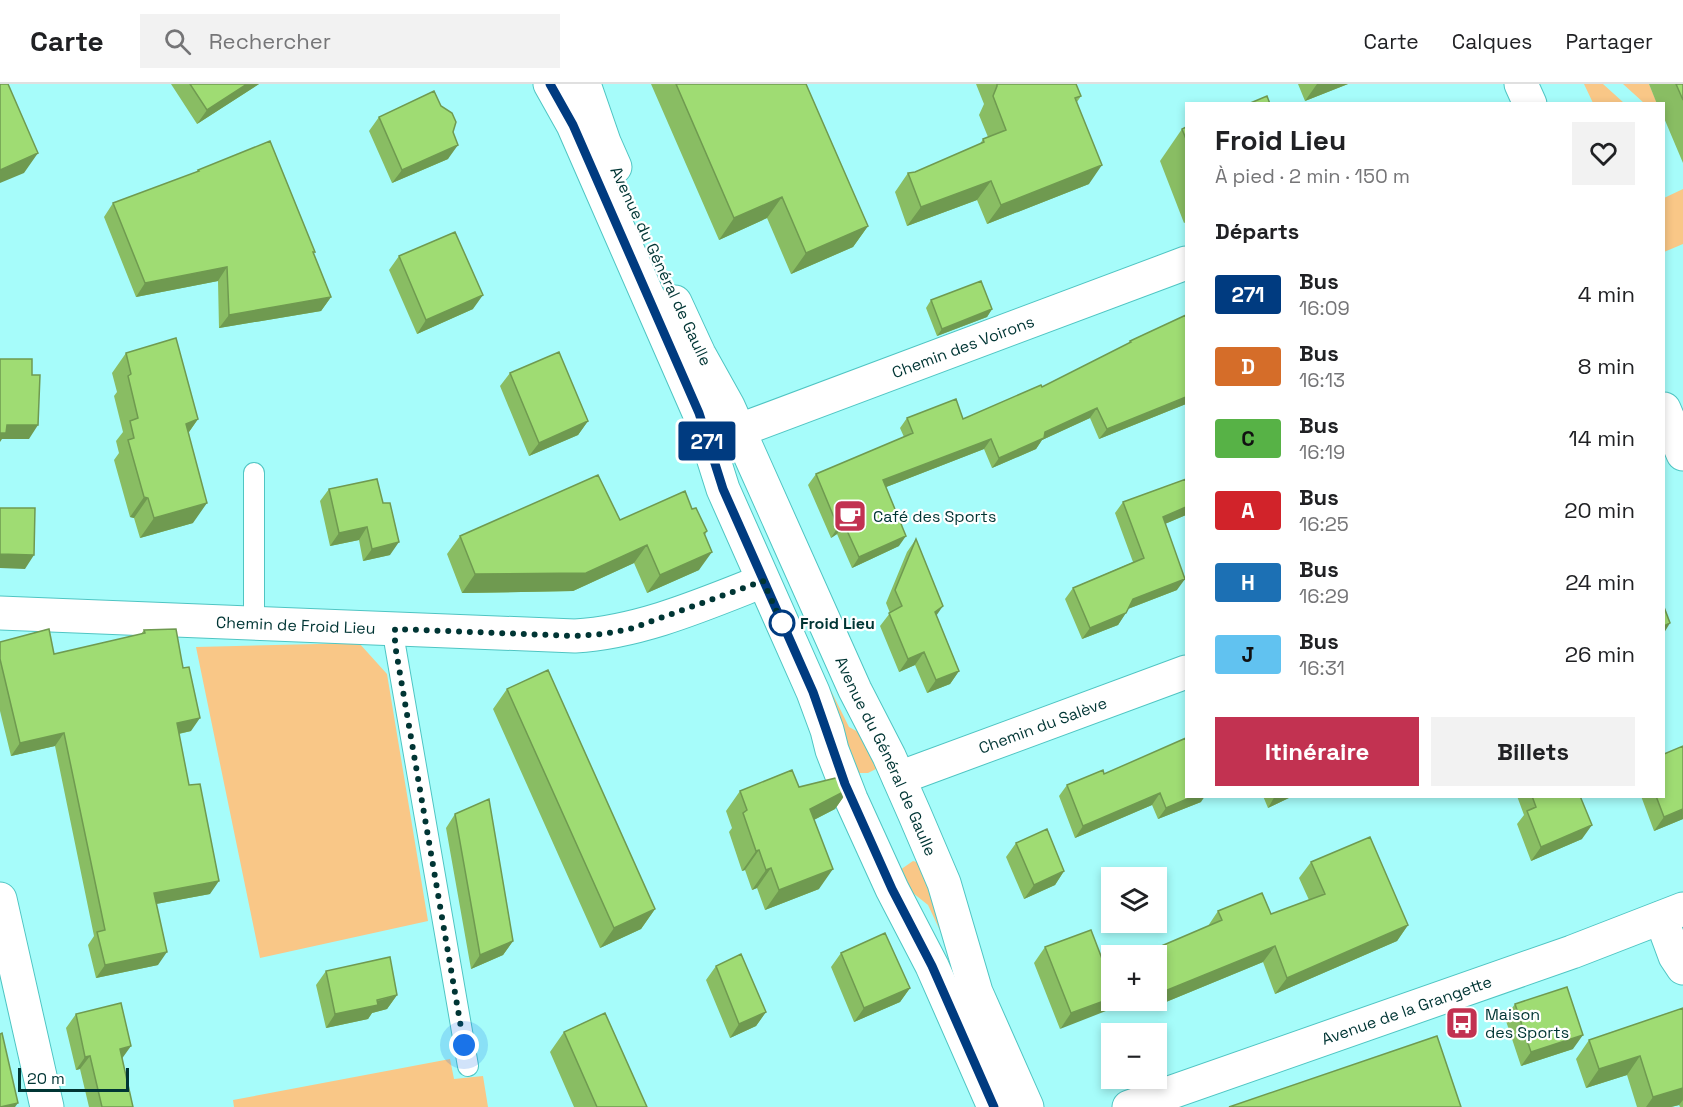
<!DOCTYPE html>
<html lang="fr">
<head>
<meta charset="utf-8">
<style>
  :root { --surface:#fff; --page:#f2f2f2; --text:#202124; --muted:#757577; --line:#e0e0e0; --accent:#c23251 }
  body { margin:0; font-family:"Space Grotesk",sans-serif; background:var(--page); color:var(--text); height:100vh; display:flex; flex-direction:column; font-size:22px; white-space:nowrap }
  * { box-sizing:border-box; margin:0 }
  p { font-size:20px; color:var(--muted) }
  .icon { flex:none; width:33px; height:33px; fill:none; stroke:currentColor; stroke-width:2; stroke-linecap:round; stroke-linejoin:round }
  .map { position:relative; flex:1; overflow:hidden }
  .panel { position:absolute; left:1185px; top:18px; width:480px; height:696px; display:flex; flex-direction:column; background:var(--surface); border-radius:0px; box-shadow:0 3px 9px #0003 }
  .panel>* { flex:none }
  .badge { padding:0 12px; border-radius:4px; font-size:21px; line-height:39px }
  .tools { position:absolute; left:1101px; top:783px; display:grid; gap:12px }
  .tools a { display:grid; place-items:center; width:66px; height:66px; border-radius:0px; background:var(--surface); box-shadow:0 3px 9px #0003; font-size:30px }
  .scale { position:absolute; left:18px; bottom:15px; width:111px; box-sizing:border-box; padding-left:6px; border:3px solid #003534; border-top:0; font-size:16px; line-height:21px; white-space:nowrap; color:#003534; -webkit-text-stroke:4px #fff; paint-order:stroke }
  .you { position:absolute; width:30px; height:30px; margin:-15px; border:4px solid #fff; border-radius:50%; background:#1a73e8; box-shadow:0 0 0 9px #1a73e833 }
  .map>.badge { position:absolute; translate:-50% -50%; box-shadow:0 0 0 3px #fff }
  h2 { padding:0 30px; font-size:22px; line-height:54px }
  .round { display:grid; place-items:center; flex:none; width:63px; height:63px; border-radius:0px; background:var(--page) }
  .overview { display:flex; align-items:center; justify-content:space-between; height:102px; padding:0 30px }
  h1 { font-size:28px; font-weight:700; line-height:45px }
  .action { display:flex; gap:12px; margin-top:auto; padding:12px 30px }
  .action a { flex:1; height:69px; border-radius:0px; background:var(--accent); color:#fff; font-size:24px; font-weight:700; line-height:69px; text-align:center }
  .action a+a { background:var(--page); color:var(--text) }
  ul { padding:0; list-style:none }
  li { display:flex; align-items:center; gap:18px; height:72px; padding:0 30px }
  li div { flex:1 }
  li b { display:block; font-size:22px }
  li em { font-style:normal }
  li .badge { min-width:66px; font-weight:700; text-align:center }
  header { display:flex; align-items:center; gap:36px; box-sizing:border-box; height:84px; padding:0 30px; background:var(--surface); border-bottom:2px solid var(--line) }
  header strong { font-size:28px }
  nav { display:flex; gap:33px; margin-inline-start:auto; font-size:21px }
  .search { width:420px; height:54px; background:var(--page); display:flex; align-items:center; gap:15px; box-sizing:border-box; padding:0 21px; border-radius:0px; color:var(--muted); font-size:22px }
  .map>svg:first-child { display:block }
  .green { fill:#f9c787 }
  .lines { fill:none; stroke-linecap:round; stroke-linejoin:round }
  .service-casing { stroke:#4fc5c3; stroke-width:22 }
  .minor-casing { stroke:#4fc5c3; stroke-width:35 }
  .secondary-casing { stroke:#4fc5c3; stroke-width:35 }
  .service { stroke:#fff; stroke-width:20 }
  .minor { stroke:#fff; stroke-width:33 }
  .secondary { stroke:#fff; stroke-width:33 }
  .wall { fill:#89bd63 }
  .shaded-wall { fill:#6f9a50 }
  .building { fill:#9fdc73; stroke:#6f9a50; stroke-width:1.5 }
  .line-casing { stroke:#fff; stroke-width:14 }
  .line { stroke:#003b80; stroke-width:9 }
  .walk { stroke:#003534; stroke-width:6; stroke-dasharray:0 10.8 }
  .stop-dot { fill:#fff; stroke:#003b80; stroke-width:3 }
  .labels { text-anchor:middle; dominant-baseline:central; stroke-width:4.5; stroke-linejoin:round; paint-order:stroke }
  .street-label { font-size:16px; fill:#003534; stroke:#fff }
  .poi-label { font-size:16px; fill:#003534; stroke:#fff; text-anchor:start }
  .stop-label { font-size:16px; font-weight:bold; fill:#003534; stroke:#fff; text-anchor:start }
</style>
</head>
<body>
<header>
<strong>Carte</strong>
<div class="search"><svg class="icon" aria-label="search" viewBox="0 0 24 24"><circle cx="10" cy="10" r="6"/><path d="M15 15l6 6"/></svg>Rechercher</div>
<nav><a>Carte</a><a>Calques</a><a>Partager</a></nav>
</header>
<div class="map">
<svg width="1683" height="1023" viewBox="0 0 1683 1023">
  <rect width="100%" height="100%" fill="#a6fcfa"/>
  <path class="green" d="M1584 0H1603L1624 19H1593Z
    M1623 0H1649L1657 19H1644Z
    M1683 105V160L1664 168V114Z
    M790 524 849 643 860 649 878 684 868 689H857Z
    M359 559 387 590 428 837 260 874 196 563Z
    M913 777 927 781 950 868 928 821 903 801 900 786Z
    M450 975 454 995 483 992 488 1023H234L233 1016Z"/>
  <g class="lines">
    <g class="service-casing">
      <path id="service" d="M254 389V540
        M395 545V561L468 982"/>
    </g>
    <g class="minor-casing">
      <g id="minor">
        <path d="M1521 0 1530 20"/>
        <path d="M1664 325 1683 370"/>
        <path id="s1" d="M740 346 1186 179"/>
        <path id="s2" d="M0 529 575 552C640 548 702 521 763 497"/>
        <path id="s3" d="M899 694 1186 588"/>
        <path d="M0 815 47 1023"/>
        <path d="M1661 834 1675 872 1683 884"/>
        <path id="s4" d="M1129 1023 1572 868 1683 825"/>
      </g>
    </g>
    <g class="secondary-casing">
      <g id="secondary">
        <path d="M550 0 573 41 699 329 723 405 813 608 827 646 832 666 851 715 892 805 932 882 994 1023"/>
        <path d="M584 0 604 58 615 83"/>
        <path id="s5" d="M675 218 699 270 728 322 855 606 889 672 915 731 944 799 976 908 1027 1023"/>
      </g>
    </g>
    <use href="#service" class="service"/>
    <use href="#minor" class="minor"/>
    <use href="#secondary" class="secondary"/>
  </g>
  <path class="wall" d="M171 0H259L197 40Z
    M651 0H806L868 142 853 163 791 190 767 134 719 156Z
    M976 0H1076L1081 12 1077 18 1089 100 987 140 977 116 907 142 895 108 908 89 915 88 980 60 983 55 988 53 979 31 984 20Z
    M1298 0H1348L1305 17Z
    M1649 0H1683V79L1664 34V20H1657Z
    M379 33 453 48 448 75 392 99 369 47Z
    M1186 43V138L1184 139 1160 77 1182 45Z
    M198 86 315 168 313 170 331 213 321 227 219 244 218 197 136 213 104 133 113 119 197 88Z
    M399 172 473 225 417 250 389 186Z
    M931 216 992 225 987 233 937 252 926 224Z
    M1186 231V320L1099 355 1090 334 1042 356 1036 365 992 384 984 365 886 403 899 462 852 484 837 450 831 454 808 401 816 390 904 353 900 344 907 334 963 335 1042 303 1128 260 1130 257Z
    M126 269 198 335 189 348 193 439 140 454 134 434 130 433 114 376 119 369 116 357 123 348 114 312 117 308 112 289Z
    M510 289 588 337 578 351 529 372 500 302Z
    M377 395 390 471 363 477 359 456 330 462 320 417 329 405Z
    M1186 395V431L1165 440 1177 506 1128 525 1118 541 1082 555 1065 515 1073 504 1133 478 1115 429 1123 418Z
    M692 425 707 447 705 451 699 486 647 509 634 479 573 507 462 509 447 470 460 452 620 436Z
    M916 455 936 531 959 587 950 600 927 609 915 581 899 588 880 542 890 529 886 519 907 468Z
    M144 546 191 647 179 650 210 810 156 820 158 881 96 894 88 861 94 852 55 662 11 672 0 627V558L54 570 141 550Z
    M507 605 655 825 641 845 600 864 493 625Z
    M1104 690 1201 718 1158 735 1152 721 1075 754 1059 712 1067 701Z
    M799 703 849 705 835 725 814 736 819 805 765 826 757 804 752 806 745 786 742 787 729 748 732 744 726 727 740 707Z
    M1263 712H1293L1268 724Z
    M1517 712H1580L1582 755 1531 777 1517 740 1524 731Z
    M1641 712H1664L1683 735 1654 747Z
    M455 730 513 857 503 871 471 885 446 744Z
    M1016 759 1064 787 1055 801 1024 815 1006 773Z
    M1311 778 1408 841 1397 857 1275 910 1263 878 1149 925 1145 916H1156V872L1208 842 1218 827 1271 830 1309 816 1299 794Z
    M1045 863 1106 885 1060 945 1034 879Z
    M841 869 910 904 900 918 854 938 831 883Z
    M716 882 766 928 756 942 730 954 706 896Z
    M326 887 397 911 387 925 372 929 368 935 326 944 316 901Z
    M1515 920 1573 965 1521 982 1505 934Z
    M1683 924V1023H1680L1679 1021 1671 1023H1637L1627 991 1586 1004 1576 975 1589 956Z
    M76 930 122 974 133 1023H89L80 985 76 986 66 944Z
    M564 948 647 1023H574L550 968Z"/>
  <path class="shaded-wall" d="M247 0H259L197 40 207 26Z
    M1317 0H1348L1305 17Z
    M458 61 448 75 392 99 402 86Z
    M38 69 24 89 0 99V86Z
    M1102 81 1089 100 987 140 1001 121Z
    M991 97 977 116 907 142 921 123Z
    M782 113 767 134 719 156 734 134Z
    M868 142 853 163 791 190 806 169Z
    M227 183 218 197 136 213 145 199Z
    M483 211 473 225 417 250 426 236Z
    M331 213 321 227 219 244 229 231Z
    M992 225 987 233 937 252 942 245Z
    M1186 313V320L1099 355 1107 345Z
    M1097 324 1090 334 1042 356 1036 365 992 384 999 374 1045 348Z
    M198 335 184 355 186 340Z
    M588 337 578 351 529 372 539 359Z
    M7 341H38L29 355H2L0 358V349Z
    M991 355 984 365 876 407 883 396Z
    M144 413 148 414 134 434 130 433Z
    M207 419 193 439 140 454 154 434Z
    M1186 423V431L1155 444 1163 433Z
    M844 440 837 450 831 454 838 443Z
    M367 443 359 456 330 462 339 449Z
    M906 452 899 462 852 484 859 473Z
    M399 458 390 471 363 477 372 465Z
    M647 461 634 479 573 507 462 509 475 490Z
    M712 468 699 486 647 509 660 491Z
    M0 470 34 471 25 485 0 484Z
    M1185 495 1177 506 1125 526 1133 515Z
    M943 522 934 535 935 528Z
    M1126 529 1118 541 1082 555 1090 544Z
    M1670 539 1664 549V542Z
    M924 568 915 581 899 588 908 575Z
    M959 587 950 600 927 609 936 596Z
    M200 634 191 647 168 652 177 639Z
    M64 649 55 662 11 672 20 659Z
    M849 705 835 725 796 745 810 725Z
    M1160 709 1152 721 1075 754 1083 742Z
    M1194 712H1205L1201 718 1158 735 1166 724Z
    M1275 712H1293L1268 724Z
    M1683 725V735L1654 747 1664 733Z
    M1592 741 1582 755 1531 777 1541 763Z
    M759 766 745 786 742 787 756 767Z
    M771 784 757 804 752 806 766 786Z
    M833 785 819 805 765 826 779 806Z
    M1064 787 1055 801 1024 815 1034 801Z
    M219 797 210 810 145 822 154 809Z
    M655 825 641 845 600 864 614 844Z
    M1408 841 1397 857 1275 910 1287 894Z
    M513 857 503 871 471 885 480 871Z
    M1275 862 1263 878 1149 925 1155 916H1156V915L1160 909Z
    M167 868 158 881 96 894 105 881Z
    M910 904 900 918 854 938 864 924Z
    M397 911 387 925 372 929 368 935 326 944 335 930Z
    M1112 914V916H1134L1060 945 1071 929Z
    M766 928 756 942 730 954 739 940Z
    M1583 951 1573 965 1521 982 1531 968Z
    M131 962 121 976 120 965Z
    M90 972 80 985 76 986 85 973Z
    M1640 972 1627 991 1586 1004 1599 985Z
    M1683 1004V1016L1679 1021 1671 1023H1646L1653 1013Z
    M18 1019 15 1023H0Z"/>
  <path class="building" d="M0 0H8L38 69 0 86Z
    M190 0H247L207 26Z
    M676 0H806L868 142 806 169 782 113 734 134Z
    M997 0H1076L1081 12 1075 14 1102 81 1001 121 991 97 921 123 908 89 915 88 984 58 983 55 1006 46 993 12 997 2Z
    M1676 0H1683V16Z
    M434 7 441 22 452 29 456 38 453 48 458 61 402 86 379 33Z
    M1267 12 1270 20H1248Z
    M1186 43V55L1182 45Z
    M270 57 315 168H313L331 213 229 231 227 183 145 199 113 119 199 87 198 86Z
    M455 148 483 211 426 236 399 172Z
    M981 197 992 225 942 245 931 216Z
    M1186 231V313L1107 345 1097 324 1045 348 1044 354 999 374 991 355 883 396 906 452 859 473 844 440 838 443 816 390 913 349 907 334 956 315 963 335 1041 301 1042 303 1131 258 1130 257Z
    M176 254 198 335 186 340 207 419 154 434 148 414 144 413 128 356 134 354 130 337 138 334 128 292 131 290 126 269Z
    M559 268 588 337 539 359 510 289Z
    M0 275H32V291H40L38 341H7L6 349H0Z
    M598 391 620 436 685 407 692 425 696 424 707 447 704 449 712 468 660 491 647 461 586 489 475 490 460 452Z
    M377 395 383 419H390L399 458 372 465 367 443 339 449 329 405Z
    M1186 395V423L1163 433 1185 495 1133 515 1126 529 1090 544 1073 504 1144 474 1123 418Z
    M0 424H35L34 471 0 470Z
    M916 455 943 522 935 528 959 587 936 596 924 568 908 575 889 529 902 522 895 506Z
    M1664 523 1670 539 1664 542Z
    M49 545 54 570 145 549 144 546 176 545 183 584 189 583 200 634 177 639 189 701 200 700 219 797 154 809 167 868 105 881 97 848 105 846 64 649 20 659 0 575V558Z
    M548 586 655 825 614 844 507 605Z
    M1186 654V712H1194L1166 724 1160 709 1083 742 1067 701 1103 686 1104 690Z
    M1683 662V725L1664 733 1656 712H1664V670Z
    M792 686 799 703 844 692 849 705 810 725 833 785 779 806 771 784 766 786 759 766 756 767 743 729 747 726 740 707Z
    M1532 712H1580L1592 741 1541 763 1527 727 1536 723Z
    M489 715 513 857 480 871 455 730Z
    M1047 745 1064 787 1034 801 1016 759Z
    M1370 753 1408 841 1287 894 1275 862 1160 909 1156 900V872H1138L1222 836 1218 827 1262 809 1271 830 1325 810 1311 778Z
    M1091 846 1106 885 1112 883V914L1071 929 1045 863Z
    M885 849 910 904 864 924 841 869Z
    M741 870 766 928 739 940 716 882Z
    M390 873 397 911 377 916 378 921 335 930 326 887Z
    M1567 903 1583 951 1531 968 1515 920Z
    M121 919 131 962 120 965 133 1023H102L90 972 85 973 76 930Z
    M1683 924V1004L1653 1013 1640 972 1599 985 1589 956Z
    M605 929 647 1023H597L564 948Z
    M2 949 18 1019 0 1023V950Z
    M1437 952 1461 1023H1229Z"/>
  <g class="lines">
    <g class="line-casing">
      <path id="line" d="M550 0 573 41 699 329 723 405 813 608 845 700 892 805 932 882 994 1023"/>
    </g>
    <use href="#line" class="line"/>
    <path class="walk" d="M464 961 399 584 395 561V545L575 552 604 550 630 545 763 497 782 539"/>
  </g>
  <defs>
    <g id="cafe-square" transform="scale(1.725)"><rect x="-9" y="-9" width="18" height="18" rx="4" fill="#c23251" stroke="#fff"/><path d="M-5.5-4.5H6V0H3Q3 3.5 0 3.5H-2.5Q-5.5 3.5-5.5 0ZM3-3.2v2h1.7v-2ZM-6 4.5H4V6H-6Z" fill="#fff"/></g>
    <g id="bus-square" transform="scale(1.725)"><rect x="-9" y="-9" width="18" height="18" rx="4" fill="#c23251" stroke="#fff"/><path d="M-5-6H5V4H4V6H2V4H-2V6H-4V4H-5ZM-3.5-4V0h7V-4ZM-3.5 1.2v1.5H-2V1.2ZM2 1.2v1.5H3.5V1.2Z" fill="#fff"/></g>
  </defs>
  <g fill-rule="evenodd">
    <use href="#cafe-square" x="850" y="432"/>
    <use href="#bus-square" x="1462" y="939"/>
  </g>
  <circle class="stop-dot" cx="782" cy="539" r="12"/>
  <g class="labels">
    <g class="street-label">
      <text transform="translate(661 182) rotate(65)">Avenue du Général de Gaulle</text>
      <text stroke="none"><textPath href="#s1" startOffset="238">Chemin des Voirons</textPath></text>
      <text stroke="none"><textPath href="#s2" startOffset="296">Chemin de Froid Lieu</textPath></text>
      <text stroke="none"><textPath href="#s3" startOffset="153">Chemin du Salève</textPath></text>
      <text stroke="none"><textPath href="#s5" startOffset="501">Avenue du Général de Gaulle</textPath></text>
      <text stroke="none"><textPath href="#s4" startOffset="294">Avenue de la Grangette</textPath></text>
    </g>
    <g class="poi-label">
      <text x="873" y="432">Café des Sports</text>
      <text x="1485" y="930">Maison<tspan x="1485" dy="18">des Sports</tspan></text>
    </g>
    <g class="stop-label">
      <text x="800" y="539">Froid Lieu</text>
    </g>
  </g>
</svg>
<div class="tools">
<a><svg class="icon" aria-label="layers" viewBox="0 0 24 24"><path d="M12 4l9 5-9 5-9-5zM3 14l9 5 9-5"/></svg></a>
<a>+</a>
<a>−</a>
</div>
<div class="scale">20 m</div>
<div class="you" style="left:464px;top:961px"></div>
<b class="badge" style="left:707px;top:357px;background:#003b80;color:#fff">271</b>
<section class="panel">
<div class="overview"><div><h1>Froid Lieu</h1><p>À pied · 2 min · 150 m</p></div><a class="round"><svg class="icon" aria-label="heart" viewBox="0 0 24 24"><path d="M12 20l-8-8c-3-5 5-10 8-4 3-6 11-1 8 4z"/></svg></a></div>
<h2>Départs</h2>
<ul>
<li><span class="badge" style="background:#003b80;color:#fff">271</span><div><b>Bus</b><p>16:09</p></div><em>4 min</em></li>
<li><span class="badge" style="background:#d56d29;color:#fff">D</span><div><b>Bus</b><p>16:13</p></div><em>8 min</em></li>
<li><span class="badge" style="background:#57b246;color:#111">C</span><div><b>Bus</b><p>16:19</p></div><em>14 min</em></li>
<li><span class="badge" style="background:#d1232a;color:#fff">A</span><div><b>Bus</b><p>16:25</p></div><em>20 min</em></li>
<li><span class="badge" style="background:#1c70b4;color:#fff">H</span><div><b>Bus</b><p>16:29</p></div><em>24 min</em></li>
<li><span class="badge" style="background:#61c2f0;color:#111">J</span><div><b>Bus</b><p>16:31</p></div><em>26 min</em></li>
</ul>
<div class="action"><a>Itinéraire</a><a>Billets</a></div>
</section>
</div>
</body>
</html>
